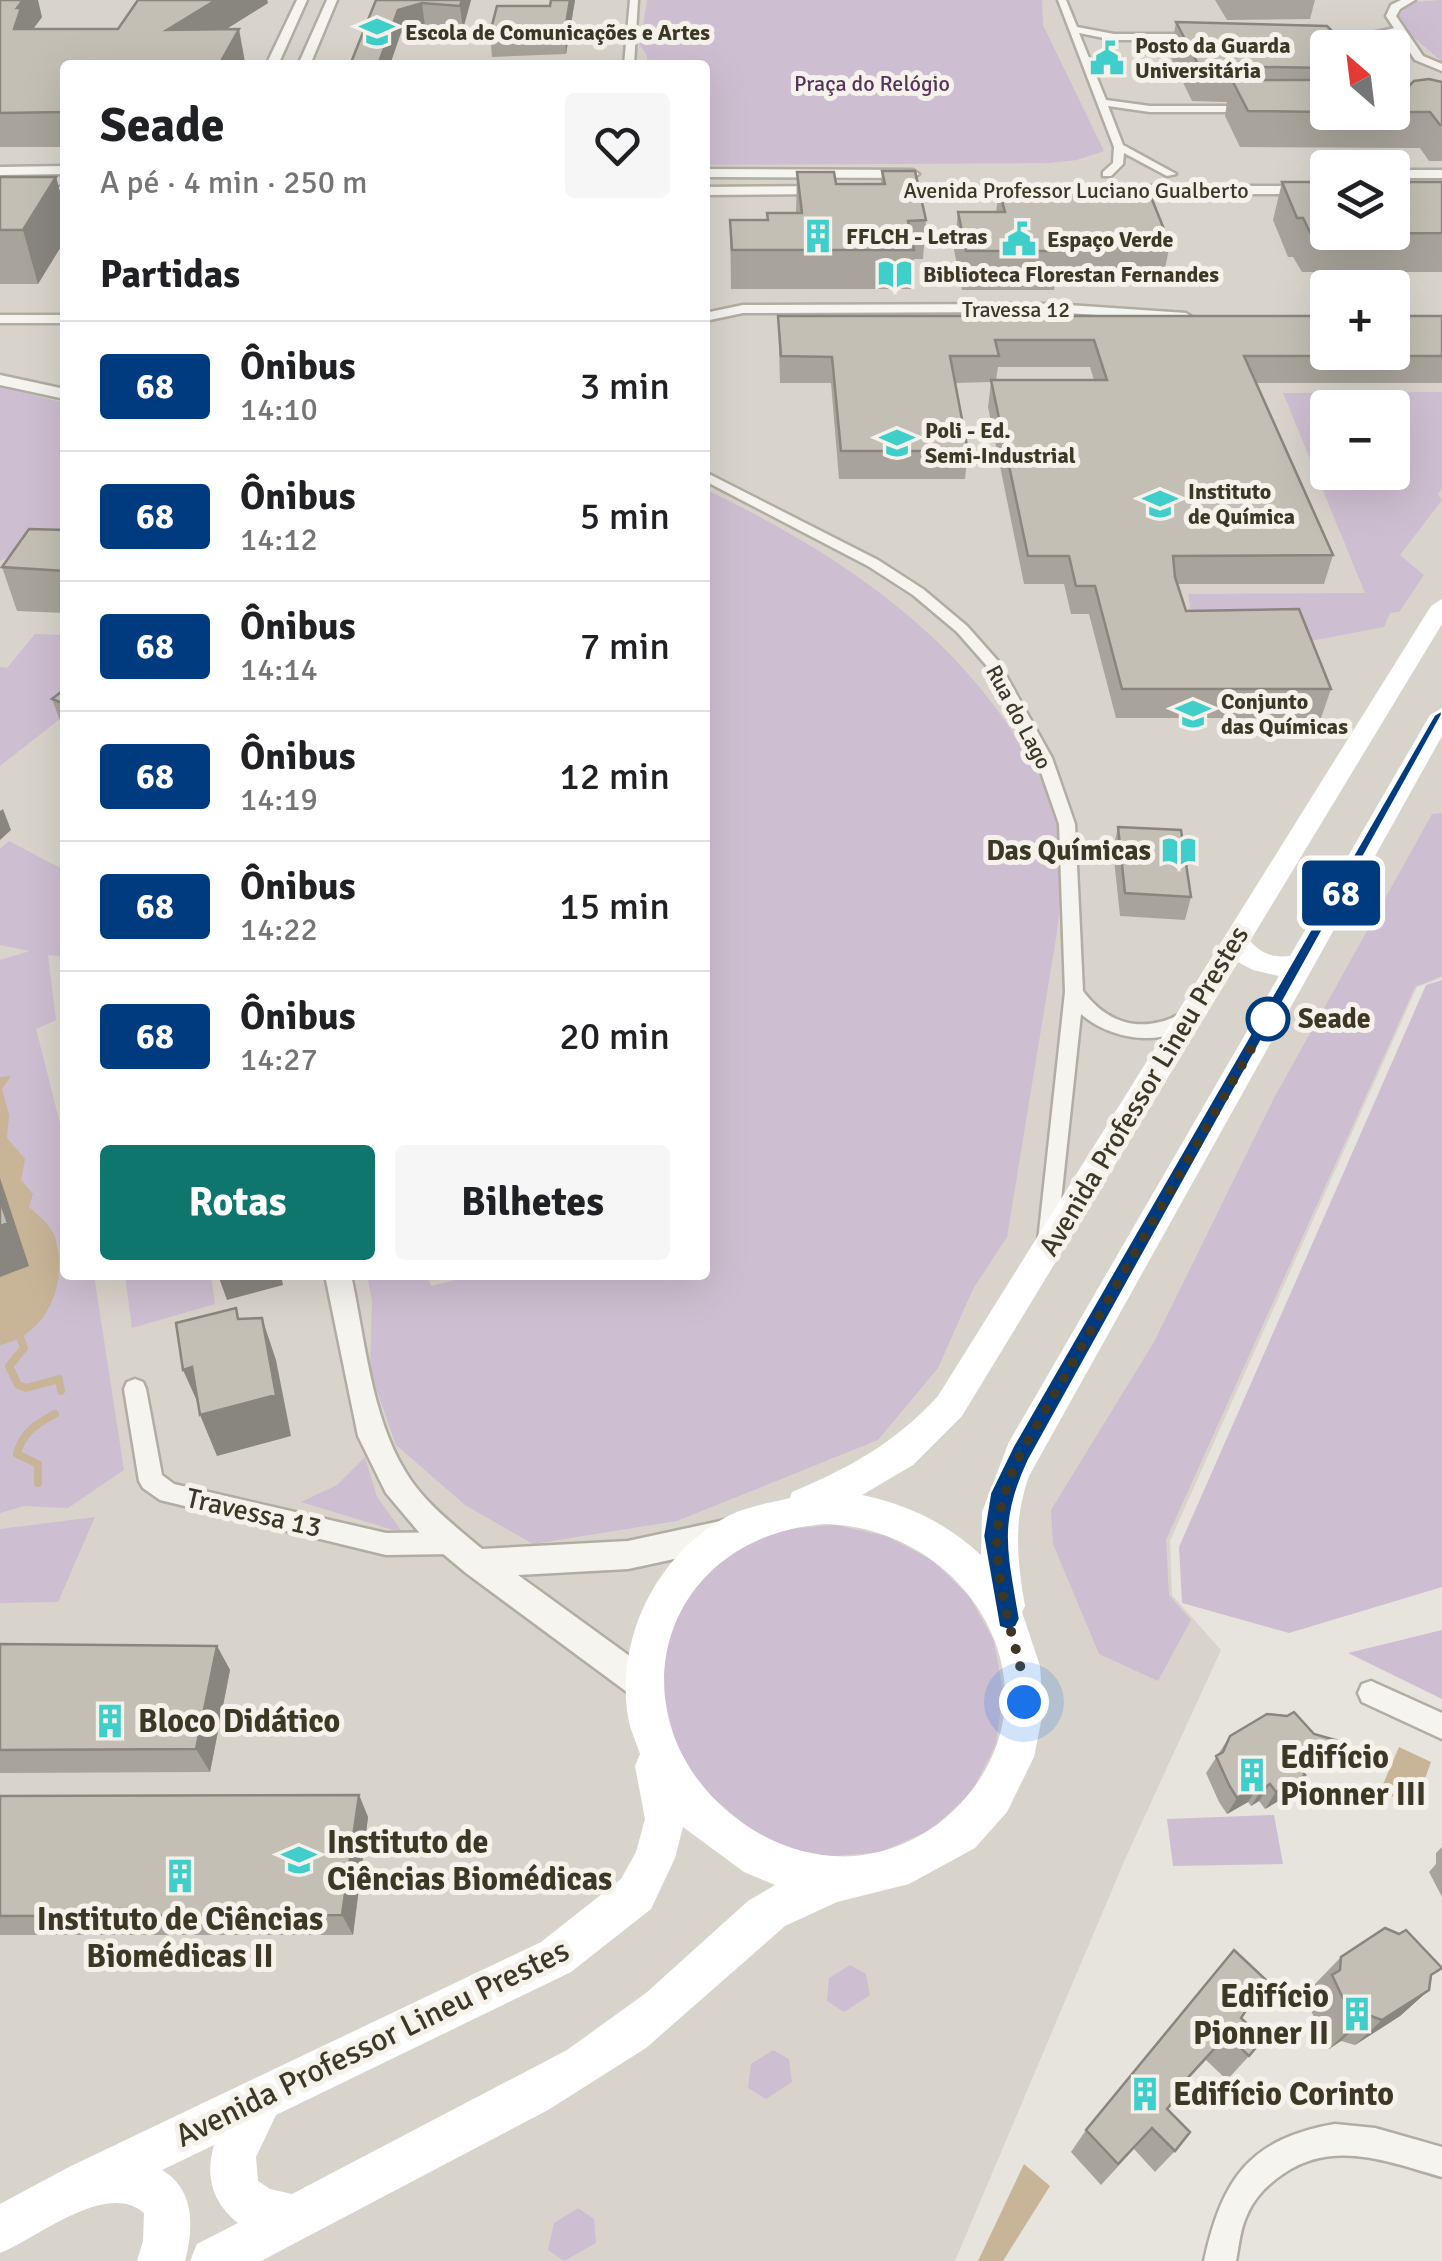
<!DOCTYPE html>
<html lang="pt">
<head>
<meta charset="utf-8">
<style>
  :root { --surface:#fff; --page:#f6f6f6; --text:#202124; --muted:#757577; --line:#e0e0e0; --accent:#0f766e }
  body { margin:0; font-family:Signika,sans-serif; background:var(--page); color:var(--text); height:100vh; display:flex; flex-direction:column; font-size:38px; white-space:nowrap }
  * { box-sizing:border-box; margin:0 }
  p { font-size:32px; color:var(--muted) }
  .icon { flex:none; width:55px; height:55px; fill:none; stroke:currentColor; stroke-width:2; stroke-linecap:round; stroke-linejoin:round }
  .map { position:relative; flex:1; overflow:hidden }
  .drawer { position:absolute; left:60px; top:60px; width:650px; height:1220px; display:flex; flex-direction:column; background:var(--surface); border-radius:10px; box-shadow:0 10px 40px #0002 }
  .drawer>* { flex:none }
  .badge { padding:0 20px; border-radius:8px; font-size:35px; line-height:65px }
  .needle { width:65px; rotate:332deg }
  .fabs { position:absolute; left:1310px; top:30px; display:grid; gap:20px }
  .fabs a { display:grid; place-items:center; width:100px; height:100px; border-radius:10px; background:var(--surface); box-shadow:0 10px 40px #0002; font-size:50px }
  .you { position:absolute; width:50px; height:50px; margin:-25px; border:8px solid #fff; border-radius:50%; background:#1a73e8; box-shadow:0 0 0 15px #1a73e833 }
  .map>.badge { position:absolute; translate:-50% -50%; box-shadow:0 0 0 5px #fff }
  h2 { padding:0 40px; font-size:38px; line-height:90px }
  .round { display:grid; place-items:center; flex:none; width:105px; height:105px; border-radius:10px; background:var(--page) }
  .headline { display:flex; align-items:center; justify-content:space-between; height:170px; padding:0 40px }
  h1 { font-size:48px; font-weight:700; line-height:75px }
  .cta { display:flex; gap:20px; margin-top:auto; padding:20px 40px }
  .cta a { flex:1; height:115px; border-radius:10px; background:var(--accent); color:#fff; font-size:40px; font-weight:700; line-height:115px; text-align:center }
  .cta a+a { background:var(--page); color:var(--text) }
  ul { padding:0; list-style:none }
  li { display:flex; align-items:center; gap:30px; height:130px; padding:0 40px; border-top:2px solid var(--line) }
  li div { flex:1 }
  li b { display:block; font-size:38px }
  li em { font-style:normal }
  li .badge { min-width:110px; font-weight:700; text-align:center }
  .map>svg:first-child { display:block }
  .built { fill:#d9d4cb; fill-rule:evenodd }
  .green { fill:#cebed1; fill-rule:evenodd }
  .water { fill:#c8b597 }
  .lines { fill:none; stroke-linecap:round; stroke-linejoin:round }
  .stream { stroke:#c8b597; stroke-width:8 }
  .minor-casing { stroke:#b1ada2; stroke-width:5 }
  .tertiary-casing { stroke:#b1ada2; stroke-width:5 }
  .minor { fill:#f5f4ef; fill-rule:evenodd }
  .tertiary { fill:#f5f4ef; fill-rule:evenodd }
  .secondary { fill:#fff; fill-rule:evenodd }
  .wall { fill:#a8a49b; fill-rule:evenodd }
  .shaded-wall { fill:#88867e }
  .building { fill:#c3bfb4; stroke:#88867e; stroke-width:2.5 }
  .line { fill:#003b80; stroke:#fff; stroke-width:2.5 }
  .walk { stroke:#3d3726; stroke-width:10; stroke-dasharray:0 18 }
  .stop-dot { fill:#fff; stroke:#003b80; stroke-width:5 }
  .labels { text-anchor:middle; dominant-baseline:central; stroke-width:10; stroke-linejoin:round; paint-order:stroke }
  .far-poi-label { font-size:22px; font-weight:bold; fill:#3d3726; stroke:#f5f2ec; text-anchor:start }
  .far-park-label { font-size:22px; fill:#563359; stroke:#f5f2ec }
  .far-street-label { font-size:22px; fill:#3d3726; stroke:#f5f2ec }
  .poi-label { font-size:28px; font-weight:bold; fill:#3d3726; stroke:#f5f2ec; text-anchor:end }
  .stop-label { font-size:28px; font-weight:bold; fill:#3d3726; stroke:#f5f2ec; text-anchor:start }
  .street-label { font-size:28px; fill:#3d3726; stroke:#f5f2ec }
  .near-poi-label { font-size:32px; font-weight:bold; fill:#3d3726; stroke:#f5f2ec; text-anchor:start }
  .near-street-label { font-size:32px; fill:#3d3726; stroke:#f5f2ec }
</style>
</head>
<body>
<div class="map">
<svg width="1442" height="2261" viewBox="0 0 1442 2261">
  <rect width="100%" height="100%" fill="#e7e4dd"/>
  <path class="built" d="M0 0H1442V978L1417 987 1170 1541 1172 1595 1221 1650 1126 1857 955 2261H0ZM1328 48H1392V112H1328ZM65 65H705V1275H65ZM1328 168H1392V232H1328ZM1328 288H1392V352H1328ZM1328 408H1392V472H1328Z"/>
  <path class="green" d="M647 0H1042L1043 25 1104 151 1077 160 1050 163 705 165V65H647V56L640 45Z
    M1442 0V62L1398 23 1397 16 1414 2Z
    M0 387 65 403V543L25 549 0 561Z
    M1442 392V488L1438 494 1442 500 1400 555 1424 575 1399 612 1390 613 1384 627 1305 642 1184 621 1190 606 1188 594 1365 593 1283 393ZM1328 408H1392V472H1328Z
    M705 489C830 549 952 628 1024 750 1037 772 1054 800 1058 826 1065 861 1061 896 1057 932L1007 1237 973 1289 938 1368 878 1440 677 1521 533 1544 465 1505 396 1445 370 1371 372 1301 367 1275H427L431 1286 474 1275H705Z
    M35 634 65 635V715L0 766V667L7 668Z
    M1442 813V976L1415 987 1166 1540 1169 1595 1191 1620 1158 1681 1099 1654 1053 1544 1051 1510 1154 1342 1274 1098 1432 814Z
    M9 841 64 870V957L48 955 56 1020 36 1029 65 1143V1275H94L124 1470 68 1508 24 1506 0 1513V960L30 951 0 945V849Z
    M1442 980V1587L1289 1633 1182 1603 1179 1547 1426 985Z
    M125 1275H211L215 1304 132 1328Z
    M365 1457 377 1497 403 1533 301 1502 337 1485Z
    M95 1517 58 1602 0 1603V1529Z
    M836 1525 886 1536 932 1560 969 1596 994 1641 1003 1692 996 1744 972 1792 932 1829 881 1852 823 1857 767 1844 681 1770 658 1668 671 1619 699 1577 739 1546 786 1529Z
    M1442 1630V1699L1348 1653Z
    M1274 1815 1283 1864 1173 1866 1167 1819Z
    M850 1965 866 1974 870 1995 844 2012 827 2001 829 1978Z
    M773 2050 789 2059 792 2082 766 2099 748 2088 751 2064Z
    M578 2208 594 2219 596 2243 564 2261 548 2250 554 2223Z"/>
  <path class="water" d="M11 1076 2 1089 9 1115 7 1138 25 1159 21 1180 33 1194 29 1207C38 1215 51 1225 55 1237 69 1282 48 1335 0 1345V1077Z
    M1399 1747 1431 1762 1422 1787 1395 1798 1381 1789Z
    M1024 2164 1050 2186 1003 2261H978Z"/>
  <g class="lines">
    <path class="stream" d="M20 1337 24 1348 9 1366 18 1385 26 1388 59 1379 61 1391
      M38 1483V1464L17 1454C22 1433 36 1424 55 1414"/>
    <g class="minor-casing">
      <path id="minor" d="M630 0H638L634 65H624Z
        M1058 0H1066L1077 27 1114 34H1201L1205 37 1201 40H1114L1079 33 1106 100 1150 106H1251L1256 109 1251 112H1150L1108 106 1123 145 1176 174 1167 176 1124 153 1123 164 1111 176H1103V172L1113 163 1114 147Z
        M1399 27 1402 32 1372 39 1315 40 1311 37 1372 33Z
        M1053 304 1186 313 1192 317 1186 321 1053 312 743 313 705 321V313L743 305Z
        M0 315H65V323H0Z
        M705 472 878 560 923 589 967 626 998 661 1052 758 1075 824 1083 991C1102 1017 1129 1030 1160 1022 1171 1020 1180 1013 1190 1009L1199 1016C1171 1050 1111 1041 1081 1014L1056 1247H1042L1038 1241 1065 992 1059 824 1036 758 986 665 957 632 913 595 868 566 705 481Z
        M135 1379 143 1382 146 1389 162 1475 174 1484 386 1533 453 1532 462 1535 465 1543 462 1551 453 1554 386 1555 160 1500 143 1488 139 1481 124 1389 127 1382Z
        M1371 1681 1442 1713V1739L1362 1702 1358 1693 1362 1684Z
        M1335 2124 1375 2128 1442 2147V2177C1388 2162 1334 2139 1283 2174 1268 2184 1254 2198 1247 2215 1240 2229 1239 2246 1236 2261H1204C1222 2180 1248 2139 1335 2124Z"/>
    </g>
    <g class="tertiary-casing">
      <path id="tertiary" d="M297 0H307L278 65H266Z
        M327 0H337L310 65H298Z
        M1401 0H1415L1400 9 1396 16 1423 56 1442 64V71L1415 60 1386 16 1391 5Z
        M65 166V174L0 175V167Z
        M705 169 913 170 919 174 913 178 705 177Z
        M1392 170H1442V178H1392Z
        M1328 186V194H885L878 190 885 186Z
        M65 187V195L0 196V188Z
        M705 187 830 186 837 190 830 194 705 195Z
        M0 375 65 389V399L0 385Z
        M325 1275H351C365 1339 371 1415 405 1471 423 1502 455 1526 482 1549L628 1541 725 1520 736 1524 740 1534 736 1544 725 1548 628 1569 518 1575 653 1673 658 1684 653 1695 642 1699 631 1695 466 1573 423 1537 386 1493 358 1436Z"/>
    </g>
    <use href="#minor" class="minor"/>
    <use href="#tertiary" class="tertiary"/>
    <path class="secondary" d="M1442 599V624L1250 941C1262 954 1273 958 1290 956L1430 715 1442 708V736L1029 1476C1013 1521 1017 1559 1025 1606L1022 1612 1040 1666 1043 1712 1034 1757 1007 1812 975 1848 909 1884 837 1902 785 1926 646 2048 548 2110 261 2261H190L197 2244 238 2223C212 2203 205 2175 214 2145L162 2170C195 2189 194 2228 185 2261H137L143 2241 144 2213C106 2180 38 2238 0 2253V2204L69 2167 541 1942 621 1879 636 1852 645 1819 635 1766 640 1754C636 1742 630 1729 628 1717 615 1637 658 1552 730 1515 748 1506 770 1503 790 1498L792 1492C850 1468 896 1442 938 1396L1431 606ZM1238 962 1253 970 1279 976 1009 1442 982 1512 981 1555C946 1523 909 1505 862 1495L913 1465 962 1416ZM825 1524C969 1528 1066 1689 961 1803 933 1833 896 1852 855 1856 817 1859 778 1847 747 1826 607 1731 652 1537 825 1524ZM683 1827 744 1872 775 1885 748 1901 646 1993 567 2050 292 2194 270 2189 258 2181 256 2157 276 2115 571 1972 651 1909 675 1858Z"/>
  </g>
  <path class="wall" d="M0 0 42 17 33 29H118L138 0H267L268 3 226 29 245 62 65 65V147H0Z
    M376 0H471L463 29 425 26 401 33Z
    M575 0 566 54 492 57 490 33 550 6Z
    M1215 0H1315L1310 19 1227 20Z
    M1176 22 1328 68V112H1392V87H1408L1442 82V161H1429L1420 148 1240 147 1225 116 1227 102 1192 101 1170 56Z
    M882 171 926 220 923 259H914L911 289H731L730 220H767L796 213 797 172 836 184H881Z
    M0 177H56L65 210V240L38 284H0Z
    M1282 182H1442V272H1302L1293 257H1288L1273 220Z
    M999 190 1170 244 1162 283H1055L1054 290H962L954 250 958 212H996Z
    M778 316H1442V383H1256L1333 555 1324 584H1178L1186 611 1331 689 1321 718H1116L1089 614H1071L1064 584H1024L988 407 991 382 955 383 968 451 965 479H839L831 383H780ZM998 367H1090L1094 380H996Z
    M65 530V613L17 611 2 567Z
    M65 689V734L52 699Z
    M1118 827 1191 897 1185 920 1120 916 1113 850Z
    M0 1644 217 1646 230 1670 210 1772 0 1773Z
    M1314 1734 1335 1740 1323 1757 1307 1767 1294 1792 1265 1809 1259 1801 1251 1806 1248 1802 1227 1814 1219 1802 1206 1773 1230 1736Z
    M359 1795 368 1817 353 1935H0V1796Z
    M1442 1847V1897L1429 1872 1436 1864V1853Z
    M1341 1957 1431 1978 1429 1990 1400 2016 1355 2045 1341 2041 1329 2049 1307 2002 1315 1994V1984Z
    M1241 2018 1249 2056 1227 2080 1206 2060 1182 2086 1167 2109 1175 2151 1155 2172 1134 2149 1101 2185 1071 2152 1086 2130Z"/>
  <path class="shaded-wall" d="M23 0H38L42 17 28 36 14 29 17 8Z
    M216 0H267L268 3 174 62 167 30Z
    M462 0H471L463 29 460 6Z
    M570 0H575L566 54 565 31Z
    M422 3 425 26 401 33 390 65H378L398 10Z
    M239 29 245 62 243 65H198Z
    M56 177 65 210V240L38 284 23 230Z
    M3 809 11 830 0 840V811Z
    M0 1178 29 1266 0 1277Z
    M218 1275H281L283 1285 227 1300Z
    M262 1318 276 1360 291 1436 217 1456 200 1415Z
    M192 1367 201 1410 183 1370Z
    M217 1646 230 1670 210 1772 196 1749Z
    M1335 1740 1323 1757 1307 1767 1300 1778 1305 1775 1294 1792 1265 1809 1276 1792 1306 1757Z
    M1270 1784 1259 1801 1251 1806 1262 1789Z
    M1259 1785 1248 1802 1227 1814 1237 1798Z
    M359 1795 368 1817 353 1935 342 1915Z
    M1429 1990 1400 2016 1355 2045 1382 2020Z
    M1368 2015 1341 2041 1329 2049 1355 2024Z"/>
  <path class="building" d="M0 0H23L17 8H21L14 29H118L138 0H216L167 30 239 29 220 63 198 65H65V112L0 113Z
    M376 0H462L460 6 422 3 398 10 378 65H350Z
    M551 0H570L565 31 490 33 497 6H550Z
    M1176 22 1327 26 1345 44H1359L1362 48H1328V68L1199 66Z
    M1429 79 1442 82V125H1440L1430 112H1392V87H1408L1414 81Z
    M1232 80H1328V112L1248 111Z
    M882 171H915L926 220 908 221 914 250H732L730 220H768L767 213H802L797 172H834L836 184H885Z
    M0 177H56L23 230H0Z
    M1282 182H1328V232H1392V182H1442V233L1311 234 1303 218H1297Z
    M999 190 1149 192 1170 244H1058L1060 251H966L958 212H1005Z
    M778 316H1328V352H1392V316H1442V356H1244L1333 555 1173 556 1175 577 1186 611 1299 609 1331 689H1122L1095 586H1076L1069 556H1028L991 380H1107L1094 340H995L999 356H950L968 451H841L832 357 781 356Z
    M29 529 65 530V571L2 567Z
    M65 689V704L52 699Z
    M1118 827 1181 830 1191 897 1125 893Z
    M0 1200 8 1223 0 1226Z
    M236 1308 238 1319 262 1318 276 1395 200 1415 192 1367 183 1370 176 1323Z
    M0 1644 217 1646 196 1749 0 1750Z
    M1294 1712 1314 1734 1335 1740 1306 1757 1310 1763 1300 1768 1305 1775 1276 1792 1270 1784 1262 1789 1259 1785 1237 1798 1229 1785 1216 1756 1223 1752 1230 1736 1267 1714 1287 1716Z
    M359 1795 342 1915 0 1916V1796Z
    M1385 1928 1399 1934 1406 1930 1442 1968 1431 1975 1429 1990 1382 2020 1368 2015 1355 2024 1332 1975 1340 1970 1341 1957Z
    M1234 1950 1266 1980 1241 2018 1263 2039 1249 2056 1227 2035 1181 2085 1184 2088 1167 2109 1190 2132 1175 2151 1152 2128 1118 2164 1086 2130Z"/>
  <path class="line" d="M1442 710V715L1029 1460C999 1523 1009 1552 1020 1619L1016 1627 1008 1630 999 1627 983 1536 990 1493 1013 1446 1434 715Z"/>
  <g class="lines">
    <path class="walk" d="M1024 1702C1025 1671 1014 1648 1008 1618 992 1551 991 1516 1021 1453L1268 1019"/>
  </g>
  <defs>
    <g id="university-bare" transform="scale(2.7)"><path d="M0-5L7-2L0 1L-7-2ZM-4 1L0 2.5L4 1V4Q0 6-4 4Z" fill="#3fcec9" stroke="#f5f2ec" stroke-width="2.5" paint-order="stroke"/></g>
    <g id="civic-bare" transform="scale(2.7)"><path d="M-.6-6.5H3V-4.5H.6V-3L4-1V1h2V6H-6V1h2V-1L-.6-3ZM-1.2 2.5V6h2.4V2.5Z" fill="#3fcec9" stroke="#f5f2ec" stroke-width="2.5" paint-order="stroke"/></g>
    <g id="building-bare" transform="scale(2.7)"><path d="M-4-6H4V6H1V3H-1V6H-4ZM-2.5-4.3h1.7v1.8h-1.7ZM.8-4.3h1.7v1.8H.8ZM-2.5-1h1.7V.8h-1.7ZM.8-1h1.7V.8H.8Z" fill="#3fcec9" stroke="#f5f2ec" stroke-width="2.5" paint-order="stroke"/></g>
    <g id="library-bare" transform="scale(2.7)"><path d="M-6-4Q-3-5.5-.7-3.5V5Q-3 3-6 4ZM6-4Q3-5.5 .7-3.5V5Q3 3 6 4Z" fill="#3fcec9" stroke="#f5f2ec" stroke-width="2.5" paint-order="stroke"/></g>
  </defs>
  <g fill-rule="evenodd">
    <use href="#university-bare" x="377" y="32"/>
    <use href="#civic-bare" x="1107" y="58"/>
    <use href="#building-bare" x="818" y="236"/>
    <use href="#civic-bare" x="1019" y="239"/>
    <use href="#library-bare" x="895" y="274"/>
    <use href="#university-bare" x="897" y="443"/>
    <use href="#university-bare" x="1160" y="504"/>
    <use href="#university-bare" x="1193" y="714"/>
    <use href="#library-bare" x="1179" y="851"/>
    <use href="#building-bare" x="110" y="1721"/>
    <use href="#building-bare" x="1252" y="1775"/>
    <use href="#university-bare" x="299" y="1860"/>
    <use href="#building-bare" x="180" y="1876"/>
    <use href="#building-bare" x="1357" y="2014"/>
    <use href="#building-bare" x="1145" y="2094"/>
  </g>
  <circle class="stop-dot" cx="1268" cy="1019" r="20"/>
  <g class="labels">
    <g class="far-poi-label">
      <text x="405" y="32">Escola de Comunicações e Artes</text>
      <text x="1135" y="45">Posto da Guarda<tspan x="1135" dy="25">Universitária</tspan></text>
      <text x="846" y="236">FFLCH - Letras</text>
      <text x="1047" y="239">Espaço Verde</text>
      <text x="923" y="274">Biblioteca Florestan Fernandes</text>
      <text x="925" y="430">Poli - Ed.<tspan x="925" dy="25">Semi-Industrial</tspan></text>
      <text x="1188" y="491">Instituto<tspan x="1188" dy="25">de Química</tspan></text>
      <text x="1221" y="701">Conjunto<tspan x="1221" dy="25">das Químicas</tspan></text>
    </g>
    <g class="far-park-label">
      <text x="872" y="83">Praça do Relógio</text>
    </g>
    <g class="far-street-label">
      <text x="1076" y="190">Avenida Professor Luciano Gualberto</text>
      <text x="1016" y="309">Travessa 12</text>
      <text transform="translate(1019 717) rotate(62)">Rua do Lago</text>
    </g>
    <g class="poi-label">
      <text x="1151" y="851">Das Químicas</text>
    </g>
    <g class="stop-label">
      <text x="1298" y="1019">Seade</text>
    </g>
    <g class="street-label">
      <text transform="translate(1144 1091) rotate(-59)">Avenida Professor Lineu Prestes</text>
      <text transform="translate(254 1513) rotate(13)">Travessa 13</text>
    </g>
    <g class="near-poi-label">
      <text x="138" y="1721">Bloco Didático</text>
      <text x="1280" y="1757">Edifício<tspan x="1280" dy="37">Pionner III</tspan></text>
      <text x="327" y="1842">Instituto de<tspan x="327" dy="37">Ciências Biomédicas</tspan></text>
      <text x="180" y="1919" text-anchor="middle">Instituto de Ciências<tspan x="180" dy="37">Biomédicas II</tspan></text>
      <text x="1329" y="1996" text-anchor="end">Edifício<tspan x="1329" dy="37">Pionner II</tspan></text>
      <text x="1173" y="2094">Edifício Corinto</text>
    </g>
    <g class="near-street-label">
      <text transform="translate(372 2043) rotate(-26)">Avenida Professor Lineu Prestes</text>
    </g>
  </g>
</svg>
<div class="fabs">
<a><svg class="needle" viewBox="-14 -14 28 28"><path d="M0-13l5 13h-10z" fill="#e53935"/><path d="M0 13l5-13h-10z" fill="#757577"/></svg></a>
<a><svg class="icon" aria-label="layers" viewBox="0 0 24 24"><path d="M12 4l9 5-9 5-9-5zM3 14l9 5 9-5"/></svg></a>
<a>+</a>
<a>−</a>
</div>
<div class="you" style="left:1024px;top:1702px"></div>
<b class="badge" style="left:1341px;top:893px;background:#003b80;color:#fff">68</b>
<section class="drawer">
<div class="headline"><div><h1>Seade</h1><p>A pé · 4 min · 250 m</p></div><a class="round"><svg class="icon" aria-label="heart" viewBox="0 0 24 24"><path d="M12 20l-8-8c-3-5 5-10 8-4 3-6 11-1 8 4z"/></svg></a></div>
<h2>Partidas</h2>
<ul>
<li><span class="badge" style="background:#003b80;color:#fff">68</span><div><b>Ônibus</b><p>14:10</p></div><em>3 min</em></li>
<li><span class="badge" style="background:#003b80;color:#fff">68</span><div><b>Ônibus</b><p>14:12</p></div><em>5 min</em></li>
<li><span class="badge" style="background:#003b80;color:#fff">68</span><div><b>Ônibus</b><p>14:14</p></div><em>7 min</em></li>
<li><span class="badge" style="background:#003b80;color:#fff">68</span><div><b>Ônibus</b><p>14:19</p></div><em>12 min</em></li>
<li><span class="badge" style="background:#003b80;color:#fff">68</span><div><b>Ônibus</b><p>14:22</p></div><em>15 min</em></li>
<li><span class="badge" style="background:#003b80;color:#fff">68</span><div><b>Ônibus</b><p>14:27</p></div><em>20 min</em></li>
</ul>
<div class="cta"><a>Rotas</a><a>Bilhetes</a></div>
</section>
</div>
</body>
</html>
